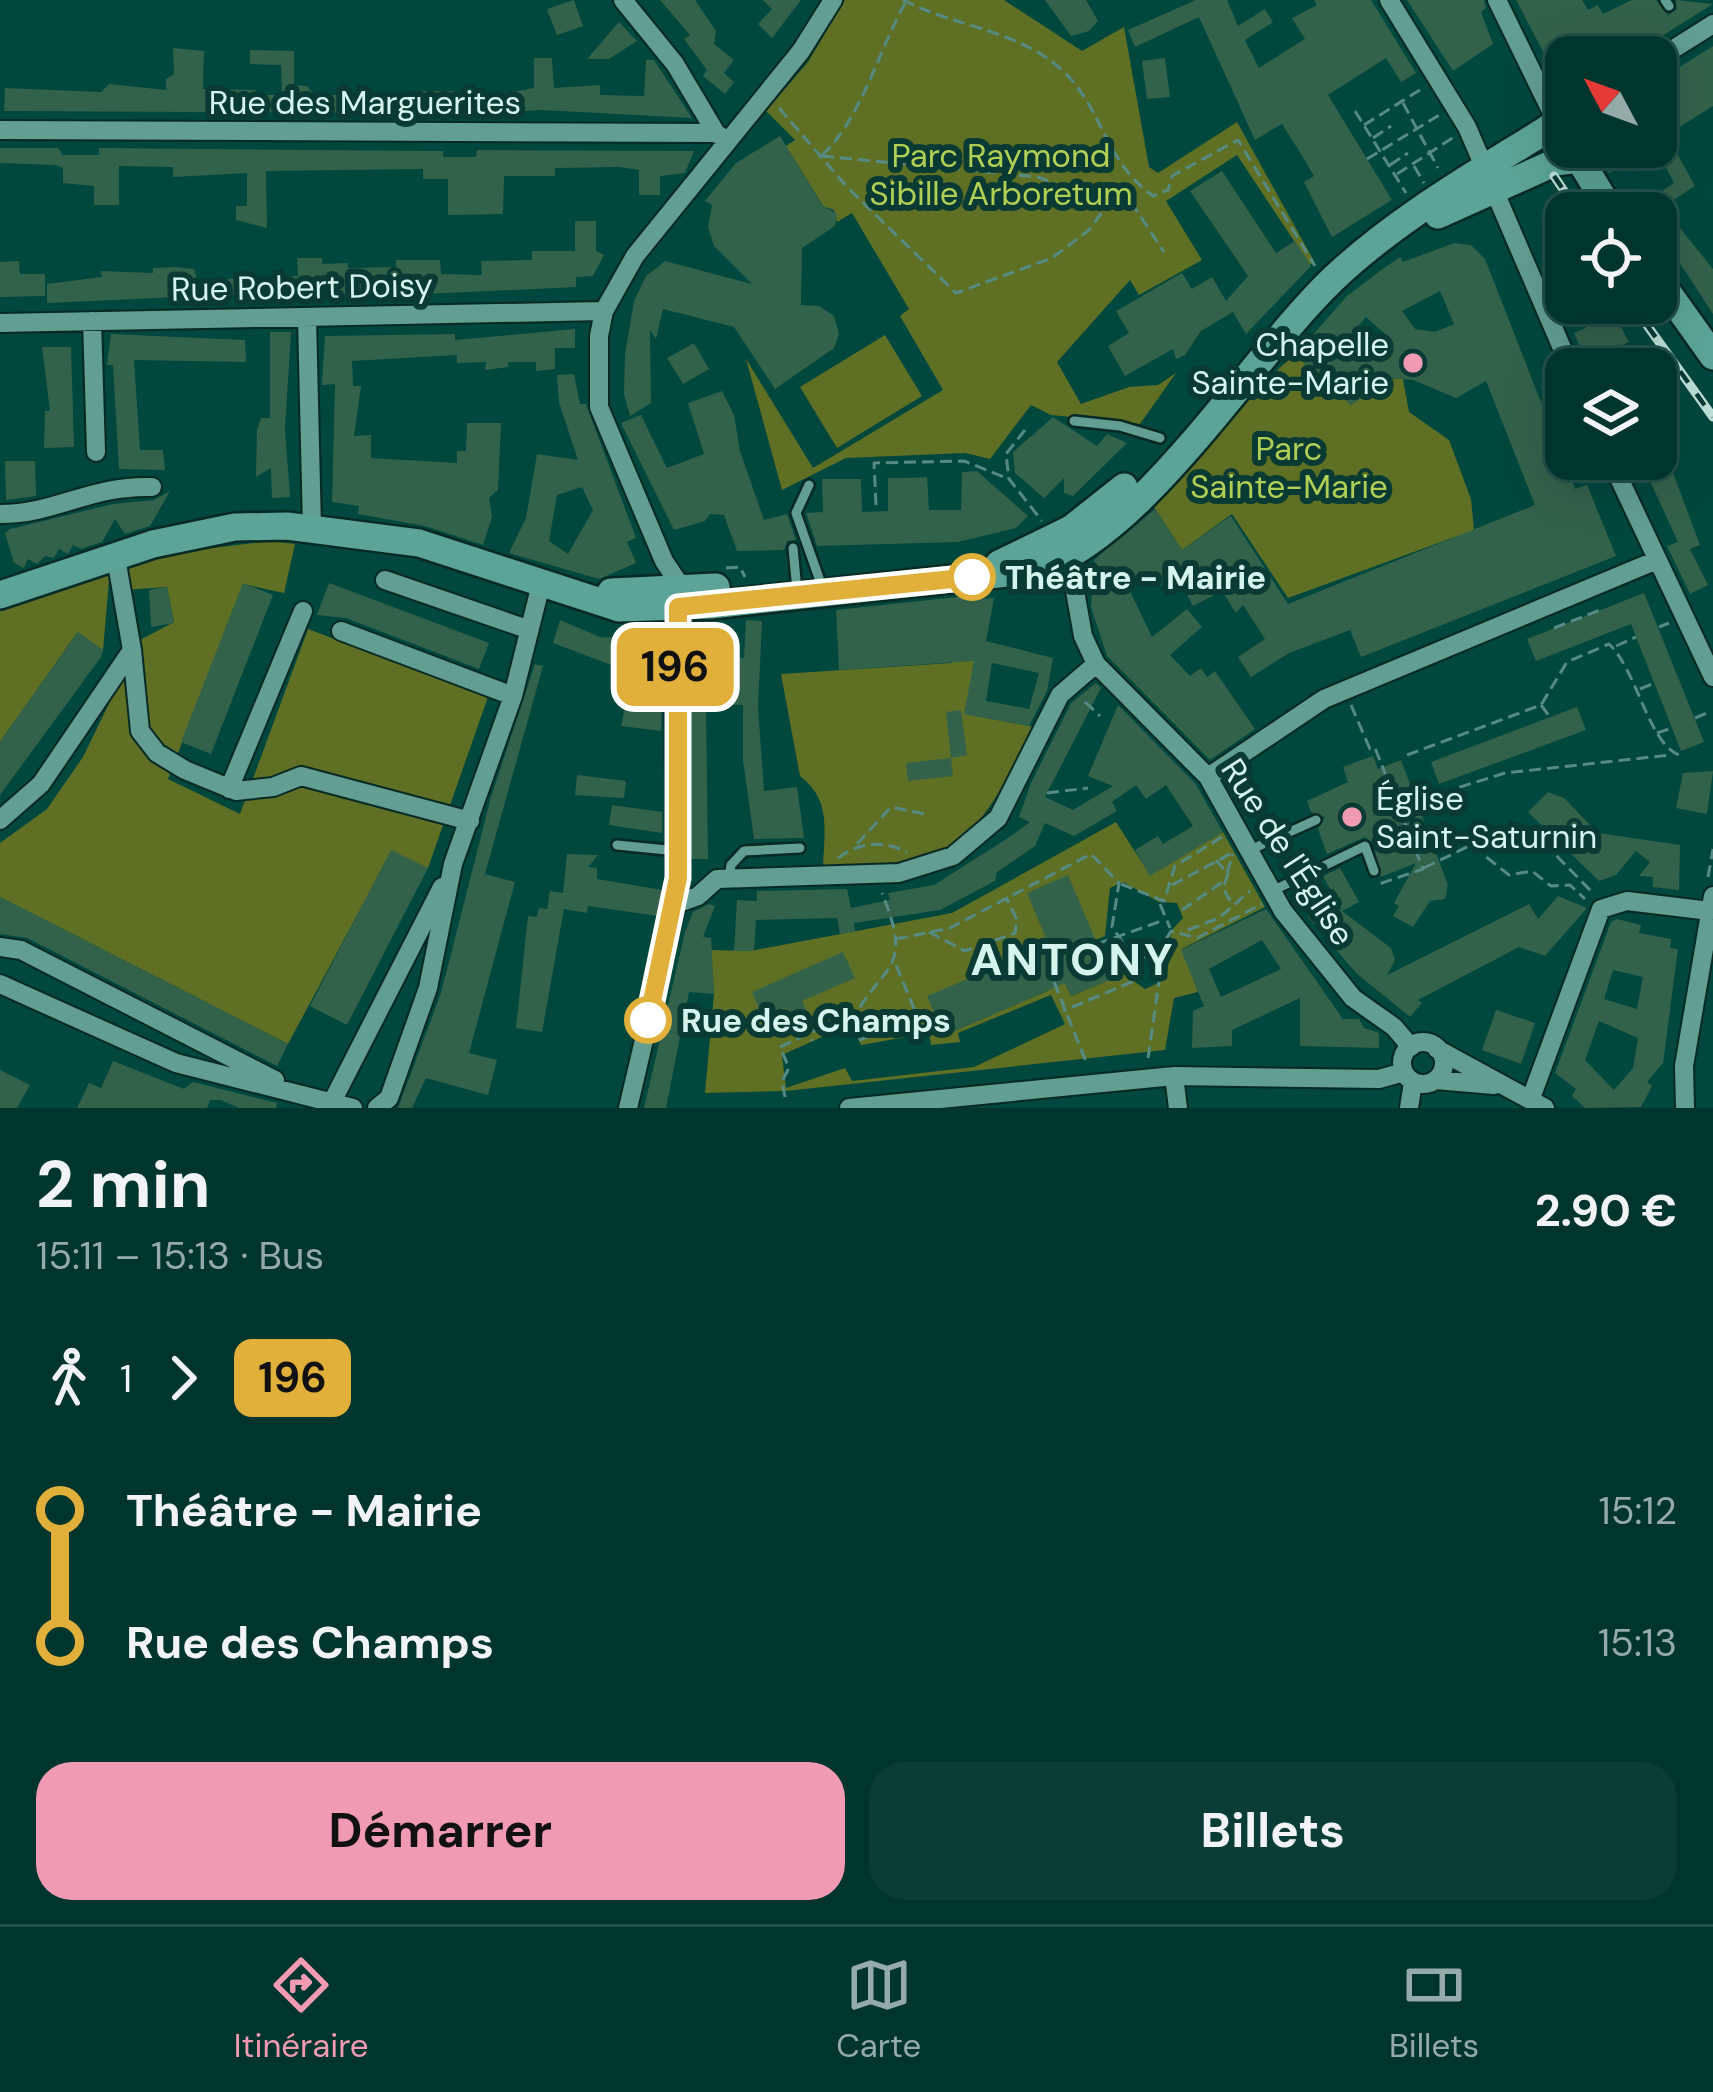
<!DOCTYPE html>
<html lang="fr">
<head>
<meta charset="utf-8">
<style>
  :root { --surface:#00352e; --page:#0a3d36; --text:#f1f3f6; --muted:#95abaa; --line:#22504a; --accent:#f19ab3 }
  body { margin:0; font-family:"DM Sans",sans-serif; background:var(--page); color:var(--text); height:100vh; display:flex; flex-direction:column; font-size:45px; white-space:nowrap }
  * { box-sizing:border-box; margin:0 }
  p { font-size:39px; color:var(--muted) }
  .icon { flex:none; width:66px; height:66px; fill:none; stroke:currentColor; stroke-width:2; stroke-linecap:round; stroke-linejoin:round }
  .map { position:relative; height:1108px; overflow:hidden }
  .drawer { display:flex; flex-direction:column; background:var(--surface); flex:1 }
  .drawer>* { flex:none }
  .badge { padding:0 24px; border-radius:18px; font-size:42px; line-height:78px }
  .needle { width:78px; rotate:311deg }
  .controls { position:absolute; left:1545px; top:36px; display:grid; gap:24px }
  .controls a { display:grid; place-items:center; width:132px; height:132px; border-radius:24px; background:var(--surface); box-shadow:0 12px 48px #0002,0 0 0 3px var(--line); font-size:60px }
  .map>.badge { position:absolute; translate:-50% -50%; box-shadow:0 0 0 6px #fff }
  .legs { display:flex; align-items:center; gap:18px; height:132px; padding:0 36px; font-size:39px }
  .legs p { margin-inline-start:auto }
  .head { display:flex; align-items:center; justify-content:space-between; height:204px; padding:0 36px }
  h1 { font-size:66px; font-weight:700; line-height:90px }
  .action { display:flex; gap:24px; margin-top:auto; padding:24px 36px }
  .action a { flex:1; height:138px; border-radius:36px; background:var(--accent); color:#111; font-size:48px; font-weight:700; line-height:138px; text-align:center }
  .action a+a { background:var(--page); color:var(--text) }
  ul { padding:0 36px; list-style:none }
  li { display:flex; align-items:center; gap:42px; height:132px; font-size:45px }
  li i { display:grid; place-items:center; width:18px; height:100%; margin:0 15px; background:currentColor }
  li i::after { content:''; width:30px; height:30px; margin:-15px; border:9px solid; border-radius:50%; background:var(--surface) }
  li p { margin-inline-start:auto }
  li:first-child i { background:linear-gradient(#0000 50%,currentColor 0) }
  li:last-child i { background:linear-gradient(currentColor 50%,#0000 0) }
  .tab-bar { display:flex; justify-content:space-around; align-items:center; height:168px; border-top:3px solid var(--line); background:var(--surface); font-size:33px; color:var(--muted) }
  .tab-bar a { display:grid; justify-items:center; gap:6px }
  .tab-bar .active { color:var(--accent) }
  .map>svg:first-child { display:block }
  .green { fill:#5f7025; fill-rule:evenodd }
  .building { fill:#33624b; fill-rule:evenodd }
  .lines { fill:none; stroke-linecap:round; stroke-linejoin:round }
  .service-casing { stroke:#082924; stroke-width:14 }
  .minor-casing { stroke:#082924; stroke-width:22 }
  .secondary-casing { stroke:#082924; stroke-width:32 }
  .path { stroke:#558b84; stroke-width:3; stroke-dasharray:12 6; stroke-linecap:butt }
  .service { stroke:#639e93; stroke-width:9 }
  .minor { stroke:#639e93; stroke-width:18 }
  .secondary { stroke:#5ca497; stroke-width:27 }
  .rail-casing { stroke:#bde0d9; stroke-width:9 }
  .rail { stroke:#093a33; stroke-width:4.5; stroke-dasharray:14; stroke-linecap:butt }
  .line-1-casing { stroke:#fff; stroke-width:27 }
  .line-1 { stroke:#e0b03b; stroke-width:18 }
  .poi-dot { fill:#f19ab3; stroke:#093a33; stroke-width:4.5 }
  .stop-1-dot { fill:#fff; stroke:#e0b03b; stroke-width:6 }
  .labels { text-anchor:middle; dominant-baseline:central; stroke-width:12; stroke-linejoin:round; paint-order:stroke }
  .street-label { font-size:33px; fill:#d6f4ee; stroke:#093a33 }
  .park-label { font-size:33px; fill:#b2cf55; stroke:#093a33 }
  .poi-label { font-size:33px; fill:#d6f4ee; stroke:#093a33; text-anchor:end }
  .stop-label { font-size:33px; font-weight:bold; fill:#d6f4ee; stroke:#093a33; text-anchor:start }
  .district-label { font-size:45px; font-weight:bold; letter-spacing:3px; fill:#d6f4ee; stroke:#093a33 }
</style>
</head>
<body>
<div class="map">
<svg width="1713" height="1108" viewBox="0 0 1713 1108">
  <rect width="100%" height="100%" fill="#00473e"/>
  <path class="green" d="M845 0H1004L1082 51 1124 27 1149 167 1158 173 1237 122 1314 261 1310 265 1237 155 1166 201 1202 260 1139 295 1130 280 1057 362 1081 404 1129 387 1158 385 1176 373 1140 424 1051 415 1031 405 990 459 965 453 846 458 782 490 746 359 813 468 943 390 900 316 909 309 852 213 837 222 834 210 823 206 786 146 795 140 766 111 808 62Z
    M885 335 922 396 837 448 800 387Z
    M1295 355 1351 405 1373 379H1403L1409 412 1449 440 1471 499 1474 530 1288 598 1232 514 1182 550 1148 498C1208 465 1241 397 1295 355Z
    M271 541 295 544 284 593 243 584 168 779 240 814 308 629 488 697 428 868 391 852 288 1044 0 897V843L47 809 83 757 140 640 174 622 167 587 124 590 119 566 153 555Z
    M110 569 103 650 77 633 0 742V606Z
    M977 643 966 714 1034 727C978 839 956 872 823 868 824 832 832 800 800 776L781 674 951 663Z
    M1116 822 1150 875 1223 832 1265 907 1182 949 1198 992 1174 998 1165 1050 786 1091 705 1093 714 994 711 950 750 951 952 913ZM1067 876 1095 940 1105 936 1110 888 1123 882 1159 902 1177 903 1183 918 1171 931 1167 979 1145 989 1120 971 1111 950 1101 954 1111 979 1071 996 1063 979 1045 992 944 1035 928 996 1051 949ZM1051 995 1065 1024 974 1067 852 1081 845 1068 786 1088 782 1055 851 1024 861 1045 929 1033 931 1045 960 1042 958 1033Z"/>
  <path class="building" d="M574 0 583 26 557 35 547 9Z
    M660 0H695L716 31 714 44 734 60 724 73 734 82 725 94 703 76 707 70 684 39 690 35Z
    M763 0H801L772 38 758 24 772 9Z
    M1045 0H1086L1098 21 1089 31 1071 36Z
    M1196 0H1227L1238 26 1265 9 1273 22 1245 40 1259 68 1305 39 1292 18 1317 5 1314 0H1371L1416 73 1401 82 1386 58 1328 95 1392 200 1332 237 1304 182 1314 176 1301 154 1282 124 1255 140 1199 17 1135 47 1128 30Z
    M1407 0H1484L1486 8 1481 12 1493 44 1453 71Z
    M1516 0H1582L1588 10 1598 5 1603 14 1632 0H1656L1668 15 1677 9 1676 0 1713 4 1628 57H1566V95Z
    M619 22 637 41 609 59H587Z
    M1713 46V106L1667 135 1695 186 1663 207 1713 269V314L1672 251 1676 248 1656 213 1643 204 1674 183 1656 148 1609 173 1598 156 1611 147H1656V82Z
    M173 48 204 51 203 89 256 90V95H282L281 65 250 64V50L294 51V85L307 86 314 95H386V113L4 111 5 88 101 92 109 84 166 90V79L174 74Z
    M534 58H552L554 88 600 85V95L644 96 646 60H654L692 118 542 110 490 113V96L534 88Z
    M1165 58 1170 97 1147 99 1142 61Z
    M415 91H460V113H415Z
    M780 136 822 205 837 214 835 226 802 248 801 305 819 306 834 316 839 334 834 348 775 389 734 327 663 309 656 339 650 330 651 403 630 416 624 394 625 354 634 301 646 276 665 261 752 284 714 246 708 227 712 205 705 201 736 163Z
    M0 148H58L63 155H99V148L433 151H443V157H476L477 150 694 151 685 173 660 176V195H639V170L619 167 555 168V176H504L503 214 448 215V179H423V169L266 171 267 228 236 220V206H247V173L173 177V167L119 166V205H94V186L63 183V168L55 165 0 163Z
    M1222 171 1276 253 1295 241 1311 266 1246 334 1233 312 1201 331 1185 355 1176 359 1173 349 1125 376 1108 346 1129 333 1116 311 1182 273 1192 289 1212 277 1226 301 1248 276 1190 191Z
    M575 221H596V251L604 255 593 276 576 277V287L425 294V287L411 286 372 290V297L314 291 47 303V284L102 277 101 271 153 273V268L174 267 194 269 197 280 298 276 297 258H322V264L348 263V268L396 267V260H440L441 274 482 275 481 261 532 260V251H575Z
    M1454 243 1471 245 1485 259 1575 489 1587 485 1616 556 1361 657 1350 630 1289 653 1251 677 1238 657 1265 639 1243 605 1236 613 1222 591 1193 606 1178 577 1161 586 1154 572 1126 583 1152 637 1187 609 1202 627 1170 655 1190 676 1201 668 1207 677 1215 671 1255 729 1210 760 1107 656 1091 607 1094 560 1155 509 1182 550 1231 516 1288 604 1535 505 1486 381 1456 398 1413 380 1372 377 1378 388 1351 405 1295 355 1347 296 1384 268 1400 257 1403 262ZM1440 291 1454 324 1435 332 1415 329 1402 311ZM1366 317 1391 339 1364 362 1343 343Z
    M19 261 20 274H45V296L0 297V262Z
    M1575 303H1608L1629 342 1615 348 1624 369H1602L1594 349 1583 354 1574 333 1586 328Z
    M575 329V348H555V369L536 371V362H508V367L485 370 486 362 457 363V355L352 361 353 386H361L354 436 371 435V458L457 463V451H466L467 423H501L498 490 489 498 492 517 483 545 425 526 358 514 359 506 332 502 335 384 322 385 325 336 455 334V340Z
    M270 332H291L285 429 290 497 272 498 271 468 256 477 257 430 261 418H270Z
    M111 334 245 340 246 362 134 360 140 450H163L165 470 119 469 113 365H107Z
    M694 343 709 369 683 384 667 358Z
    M42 347H71L74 447 44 448 45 411H50Z
    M574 374 580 404H586L636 538 627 542 636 563 599 579 509 553 526 518 537 454 578 460 559 402 557 375ZM582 487 593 510 568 554 549 541 557 495Z
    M722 391 734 415 740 451 764 520 787 514 796 540 787 541 784 550 737 551 724 515 710 514 705 521 674 530 621 423 641 415 667 468 704 454 688 403Z
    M1053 417 1097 446 1107 434 1127 443 1073 496 1064 493V478L1044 498 1015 473 1013 452Z
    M1656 433 1674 454 1667 457 1700 545 1690 549 1708 585 1690 594 1667 546 1678 542 1640 459H1656Z
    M5 461H35L36 496 6 500Z
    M977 471 1028 516 1016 528 958 542 817 546 806 513 823 512 822 479H861L862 512 888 511V478H905L927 477 929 510H961L962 472Z
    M170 491 150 526 125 534 115 519 102 542 81 549 73 545 68 554 59 549 54 558 45 556 37 564 28 559 24 568 14 563 5 533 10 529 113 504 154 500Z
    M243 583 273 595 211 754 181 742Z
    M329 583 489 643 479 669 346 618 317 615Z
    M167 587 174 623 151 627 149 590Z
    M1644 593 1704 742 1681 751 1631 624 1536 661 1527 639Z
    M976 595 977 599 994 598 986 641 1053 658 1047 691 1029 726 964 714 974 661 839 670 836 610ZM992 663 1039 673 1029 709 986 701Z
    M560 620 600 637 664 640 661 731 621 726 625 707 639 708 643 677 553 643Z
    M746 620 762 621 758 707 764 791 797 787 804 838 754 839 743 760V705L706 704 708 859H691L690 658H744Z
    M78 632 103 650 101 657 0 795V742Z
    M535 664 543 666 485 874 515 882 469 1053 497 1060 488 1095 426 1078 412 1108H398L441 993 491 797Z
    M1096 683 1101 688 1045 797 1073 810 1113 786 1088 776 1118 705 1195 783 1223 832 1150 876 1135 850 1158 836 1163 844 1193 826 1166 785 1146 799 1136 785 1112 802 1117 811 1074 836 1045 823 1035 846 997 872 995 881 940 910 854 923 855 931 840 934 837 918 756 920 754 951H734L737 900 757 901V891L847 889 851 908 890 900 888 893 934 885 1011 836 1030 822 1019 817 1031 783 1071 703Z
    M1577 707 1586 730 1439 784 1431 762Z
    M961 710 967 755 951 758 946 712Z
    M1373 756 1378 769 1401 760 1448 885 1445 899 1430 901 1413 927 1393 916 1399 906 1394 903 1416 863 1381 877 1373 843 1365 837 1327 854 1318 829 1325 817 1311 812 1307 801 1348 782 1343 767Z
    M951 758 953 776 908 781 906 763Z
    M1713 771 1707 814 1676 808 1683 773Z
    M577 775 626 781 624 798 575 795Z
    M1548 792 1564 798 1598 833 1680 845 1679 890 1653 887V877L1639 876 1650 862 1636 851 1616 875 1599 881 1528 812Z
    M612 805 662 812V833L609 825Z
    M391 850 428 868 347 1025 310 1006Z
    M567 854 598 855 588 867 597 868V879L662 890 658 916 588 906 587 913 564 909 542 1032 516 1028 528 916 537 917 539 908 547 909 550 891 563 893Z
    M1340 868 1359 902 1342 911 1391 948 1395 960 1387 975 1529 904 1538 919 1558 896 1587 908 1545 956 1519 947 1418 1000 1422 1003 1410 1017 1356 973 1308 917 1333 903 1342 911 1323 876Z
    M1068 875 1112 979 1071 996 1065 983 944 1036 927 996 1049 945 1027 893Z
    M0 897 288 1044 277 1066 27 938 0 934Z
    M709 904 715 906 703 937 711 938 714 994 689 992 666 1108H644L685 932 693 912Z
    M1266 909 1343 1019H1359L1364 1028 1379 1033V1048L1300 1046V998L1232 1030V1046L1192 1048 1193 1011 1204 1006 1181 950ZM1262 940 1281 969 1221 997 1209 969Z
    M1617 919 1641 925 1639 933 1671 939 1670 948 1678 949 1663 1063 1647 1082 1652 1086 1641 1107 1585 1108 1572 1096 1576 1089 1555 1073 1611 922ZM1613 970 1643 977 1637 1009 1604 999ZM1599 1021 1638 1038 1633 1068 1614 1090 1585 1060Z
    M843 952 855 978 802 1001 811 1020 794 1027 786 1008 763 1018 752 992Z
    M1496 1010 1535 1023 1521 1064 1482 1050Z
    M113 1061 184 1089 193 1082 277 1103 276 1108H239L220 1100H210L207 1108H77L89 1083 101 1088Z
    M0 1070 30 1085 17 1108H0Z"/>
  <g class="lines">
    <g class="service-casing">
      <path id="service" d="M1665 0 1669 6
        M1074 421 1120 426 1160 438
        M809 485 796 513 819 578
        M793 548 796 580
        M617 845 677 851
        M1250 850 1316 820
        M729 879 731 865 744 851 800 848
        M1270 892 1365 846 1374 871"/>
    </g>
    <g class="minor-casing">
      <path id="minor" d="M623 0 675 64 716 133
        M1389 0 1467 127 1571 369
        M1497 0 1557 123 1562 119
        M1656 60 1713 24
        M0 130 716 133 727 141
        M307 318 312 528
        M92 321 96 452
        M0 323 604 311
        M1610 459 1713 677
        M0 514C57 514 90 485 152 487
        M1069 557 1083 636 1096 664 1208 777 1283 911 1353 998 1394 1027 1411 1047
        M116 558 132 650
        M385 580 527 629
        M341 631 513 696
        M1208 777 1324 699 1657 560
        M229 789 303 611
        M0 820 41 784 132 650 140 731 157 753 185 770 236 791 273 787 301 776 470 821
        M676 904 698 896 717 879 899 873 953 856 998 818 1060 695 1096 664
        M0 947 21 950 275 1080
        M0 984 176 1063 353 1108
        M1402 1063a21 21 0 1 1 42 0a21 21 0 1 1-42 0Z
        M1437 1049 1545 1108
        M1174 1076 1178 1108
        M1436 1080 1494 1085
        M1531 1098 1601 909 1627 901 1710 911
        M332 1102 442 887
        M377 1108 389 1098 428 988 453 864 513 696 542 580
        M628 1108 676 904 674 688 682 588 664 561 599 407V336L604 311 635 256 801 51 833 0
        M849 1108 1174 1076 1379 1079 1404 1072
        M1409 1108 1413 1082
        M1685 1108 1684 1066 1713 896"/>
    </g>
    <g class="secondary-casing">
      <path id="secondary" d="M1572 147 1612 213
        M1438 215 1556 162 1579 159
        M1656 276 1713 356
        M999 564 1071 529 1124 487
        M611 592 716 587
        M0 595 153 544 235 527 287 526 419 543 619 608 711 605 1036 570C1145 534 1249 360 1332 280 1398 217 1481 171 1557 123L1566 138"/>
    </g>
    <path class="path" d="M903 0C957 28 1025 30 1069 77 1105 117 1106 162 1153 196L1168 190 1172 176 1238 140 1315 266
      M1403 103 1438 168
      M779 108 848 188 956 293 1052 258 1089 230 1126 180
      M1355 111 1406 193
      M1364 125 1423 88
      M1373 138 1391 126
      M822 155C860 121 880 48 905 3
      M822 156 1038 177 1106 203
      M1367 159 1441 114
      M1390 165 1408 153
      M1414 166 1424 183
      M1397 174 1454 137
      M1121 187 1164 252
      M1025 430 1006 454 1009 479 1042 521
      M876 505 874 463 964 461 1009 479
      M726 568 740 567 745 577
      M1659 627 1669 623
      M1554 628 1600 610
      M1616 646 1636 637
      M1640 689 1654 683
      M1085 702 1100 716
      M1351 705 1370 749 1375 748 1423 869 1379 884
      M1541 705 1549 716
      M1695 718 1709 712
      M1657 733 1672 728
      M1407 755 1541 705 1567 662 1609 644C1638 671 1649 748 1682 756
      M1047 793 1088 788
      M1425 798 1505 773 1670 755
      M1544 843 1592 892
      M857 844 891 807 925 814
      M838 858C859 842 883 840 907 852
      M1216 860 1228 874 1223 888 1229 899 1240 902
      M1424 868 1471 845 1509 875 1532 871 1551 886 1570 885 1585 899
      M1227 873 1233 854
      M1708 877 1713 849
      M1121 884 1164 901 1175 866 1222 837
      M1172 885 1232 853
      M1160 904 1170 928
      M1182 910 1224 881
      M1188 930 1219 918 1250 891
      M929 932 965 951 1015 933 1017 920 1006 897
      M896 939 950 928 1091 854 1119 883 1112 927 1126 947 1134 981 1063 1011
      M1097 944 1164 920
      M1128 948 1153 961 1171 931 1197 938 1262 904
      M896 965 918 1018
      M1054 982 1087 1064
      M804 1023 812 1041
      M851 1023C882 961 915 975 882 893
      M859 1040 934 1013
      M1148 1058 1159 982
      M785 1097 782 1081 789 1068 780 1047 850 1014 853 1020"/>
    <use href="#service" class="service"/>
    <use href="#minor" class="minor"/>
    <use href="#secondary" class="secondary"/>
    <g class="rail-casing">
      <path id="rail" d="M1554 176 1579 213
        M1631 303 1713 417"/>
    </g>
    <use href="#rail" class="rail"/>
  </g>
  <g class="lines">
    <g class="line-1-casing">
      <path id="line-1" d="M648 1020 678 878V607L972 577"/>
    </g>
    <use href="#line-1" class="line-1"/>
  </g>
  <g class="poi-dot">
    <circle cx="1413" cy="363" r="12"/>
    <circle cx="1352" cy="817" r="12"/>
  </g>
  <g class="stop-1-dot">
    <circle cx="972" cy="577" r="21"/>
    <circle cx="648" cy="1020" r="21"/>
  </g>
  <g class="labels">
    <g class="street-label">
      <text x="365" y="102">Rue des Marguerites</text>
      <text transform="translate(302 287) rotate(-1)">Rue Robert Doisy</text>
      <text transform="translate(1288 852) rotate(57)">Rue de l'Église</text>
    </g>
    <g class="park-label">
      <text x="1001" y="155">Parc Raymond<tspan x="1001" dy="38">Sibille Arboretum</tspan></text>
      <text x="1289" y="448">Parc<tspan x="1289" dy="38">Sainte-Marie</tspan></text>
    </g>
    <g class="poi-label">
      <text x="1389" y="344">Chapelle<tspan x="1389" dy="38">Sainte-Marie</tspan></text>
      <text x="1376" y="798" text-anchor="start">Église<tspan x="1376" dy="38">Saint-Saturnin</tspan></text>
    </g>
    <g class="stop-label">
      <text x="1005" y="577">Théâtre - Mairie</text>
      <text x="681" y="1020">Rue des Champs</text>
    </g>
    <g class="district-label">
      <text x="1073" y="959">ANTONY</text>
    </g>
  </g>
</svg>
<div class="controls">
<a><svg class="needle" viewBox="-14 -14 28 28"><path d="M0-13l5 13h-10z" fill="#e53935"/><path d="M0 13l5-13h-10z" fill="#95abaa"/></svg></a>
<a><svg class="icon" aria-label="locate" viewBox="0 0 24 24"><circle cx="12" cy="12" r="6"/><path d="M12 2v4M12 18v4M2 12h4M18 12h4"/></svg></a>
<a><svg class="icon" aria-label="layers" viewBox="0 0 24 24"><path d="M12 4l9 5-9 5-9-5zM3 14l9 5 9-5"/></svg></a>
</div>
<b class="badge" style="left:675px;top:667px;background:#e0b03b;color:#111">196</b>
</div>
<section class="drawer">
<div class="head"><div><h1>2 min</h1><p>15:11 – 15:13 · Bus</p></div><b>2.90 €</b></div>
<div class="legs"><svg class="icon" aria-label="walk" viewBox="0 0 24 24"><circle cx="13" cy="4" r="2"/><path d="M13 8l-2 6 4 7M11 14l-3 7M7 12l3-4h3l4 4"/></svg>1<svg class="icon" aria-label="forward" viewBox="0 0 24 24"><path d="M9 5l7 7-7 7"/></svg><b class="badge" style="background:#e0b03b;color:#111">196</b></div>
<ul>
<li><i style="color:#e0b03b"></i><b>Théâtre - Mairie</b><p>15:12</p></li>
<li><i style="color:#e0b03b"></i><b>Rue des Champs</b><p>15:13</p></li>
</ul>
<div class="action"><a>Démarrer</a><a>Billets</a></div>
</section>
<nav class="tab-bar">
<a class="active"><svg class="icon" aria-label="directions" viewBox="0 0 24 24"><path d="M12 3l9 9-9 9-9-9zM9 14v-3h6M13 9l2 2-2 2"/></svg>Itinéraire</a>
<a><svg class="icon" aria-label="map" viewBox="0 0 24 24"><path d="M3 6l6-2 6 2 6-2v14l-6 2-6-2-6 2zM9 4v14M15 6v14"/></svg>Carte</a>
<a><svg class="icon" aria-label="tickets" viewBox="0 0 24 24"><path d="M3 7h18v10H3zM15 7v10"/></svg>Billets</a>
</nav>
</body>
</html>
